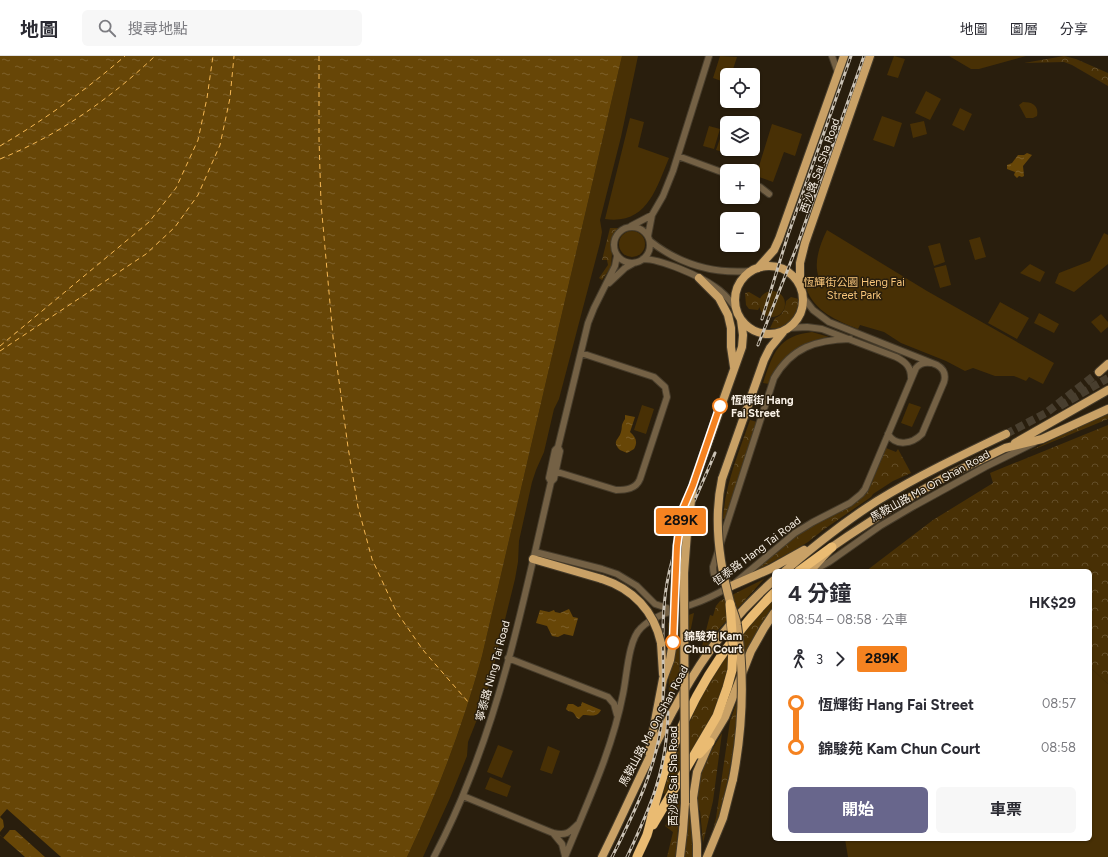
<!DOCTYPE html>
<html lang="zh-TW">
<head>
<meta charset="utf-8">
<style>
  :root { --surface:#fff; --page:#f7f7f7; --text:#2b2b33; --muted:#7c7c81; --line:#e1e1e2; --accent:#68668c }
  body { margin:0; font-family:Figtree,"Noto Sans TC",sans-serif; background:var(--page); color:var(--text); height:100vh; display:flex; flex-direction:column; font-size:15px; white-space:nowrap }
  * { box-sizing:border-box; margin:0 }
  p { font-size:13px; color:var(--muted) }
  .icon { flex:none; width:22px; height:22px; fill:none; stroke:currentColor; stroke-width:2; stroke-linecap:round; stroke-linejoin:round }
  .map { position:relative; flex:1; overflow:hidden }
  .sheet { position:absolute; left:772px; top:513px; width:320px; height:272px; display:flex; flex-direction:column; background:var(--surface); border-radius:6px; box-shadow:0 1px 3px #0004 }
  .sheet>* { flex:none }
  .badge { padding:0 8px; border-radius:3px; font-size:14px; line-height:26px }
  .fabs { position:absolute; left:720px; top:12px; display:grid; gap:8px }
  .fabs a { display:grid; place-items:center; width:40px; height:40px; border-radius:6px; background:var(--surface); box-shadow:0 1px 3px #0004; font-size:20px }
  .map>.badge { position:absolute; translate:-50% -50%; box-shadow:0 0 0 2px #fff }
  .legs { display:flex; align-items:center; gap:6px; height:44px; padding:0 16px; font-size:13px }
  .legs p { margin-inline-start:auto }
  .overview { display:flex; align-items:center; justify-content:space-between; height:68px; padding:0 16px }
  h1 { font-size:22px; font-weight:700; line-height:30px }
  .primary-button { display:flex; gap:8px; margin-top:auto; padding:8px 16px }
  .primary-button a { flex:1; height:46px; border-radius:6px; background:var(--accent); color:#fff; font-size:16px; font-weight:700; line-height:46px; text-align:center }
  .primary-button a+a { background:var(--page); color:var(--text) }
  ul { padding:0 16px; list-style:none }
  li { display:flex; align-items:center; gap:14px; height:44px; font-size:15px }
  li i { display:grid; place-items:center; width:6px; height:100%; margin:0 5px; background:currentColor }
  li i::after { content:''; width:10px; height:10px; margin:-5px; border:3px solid; border-radius:50%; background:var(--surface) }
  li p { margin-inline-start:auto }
  li:first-child i { background:linear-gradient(#0000 50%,currentColor 0) }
  li:last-child i { background:linear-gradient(currentColor 50%,#0000 0) }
  header { display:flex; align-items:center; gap:24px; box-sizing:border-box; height:56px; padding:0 20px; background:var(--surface); border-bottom:1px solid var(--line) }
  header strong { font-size:19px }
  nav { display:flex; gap:22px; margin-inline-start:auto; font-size:14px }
  .search { width:280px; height:36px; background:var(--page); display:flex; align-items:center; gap:10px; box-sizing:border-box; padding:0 14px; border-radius:6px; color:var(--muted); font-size:15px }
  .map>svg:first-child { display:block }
  .green { fill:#483005 }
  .forest { fill:url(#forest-crowns) }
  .water { fill:url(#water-ripples) }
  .pier { fill:#291e0d }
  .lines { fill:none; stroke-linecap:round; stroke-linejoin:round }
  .ferry { stroke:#f5b753; stroke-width:1; stroke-dasharray:5 4; stroke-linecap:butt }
  .major-tunnel { stroke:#483e2e; stroke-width:8; stroke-dasharray:8 4; stroke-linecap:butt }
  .minor-casing { stroke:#463c2b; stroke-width:8 }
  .major-casing { stroke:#463c2b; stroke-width:10 }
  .highway-casing { stroke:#463c2b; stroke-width:10 }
  .minor { stroke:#746145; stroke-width:6 }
  .major { stroke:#c9a166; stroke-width:8 }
  .highway { stroke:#eabb72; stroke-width:9 }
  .rail-casing { stroke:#cbc3b6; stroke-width:3 }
  .rail { stroke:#291e0d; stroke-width:1.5; stroke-dasharray:4.5; stroke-linecap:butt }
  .major-bridge-casing { stroke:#463c2b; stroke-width:10; stroke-linecap:butt }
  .highway-bridge-casing { stroke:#463c2b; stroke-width:10; stroke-linecap:butt }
  .major-bridge { stroke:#c9a166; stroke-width:8 }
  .highway-bridge { stroke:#eabb72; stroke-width:9 }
  .line-1-casing { stroke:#fff; stroke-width:9 }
  .line-1 { stroke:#f58220; stroke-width:6 }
  .stop-1-dot { fill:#fff; stroke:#f58220; stroke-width:2 }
  .labels { text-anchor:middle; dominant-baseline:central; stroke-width:3; stroke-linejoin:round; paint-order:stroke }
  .street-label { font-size:11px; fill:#f9f1e6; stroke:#291e0d }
  .park-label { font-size:11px; fill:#f7c57a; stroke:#291e0d }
  .stop-label { font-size:11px; font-weight:bold; fill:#f9f1e6; stroke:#291e0d; text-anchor:start }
</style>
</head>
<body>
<header>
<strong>地圖</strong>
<div class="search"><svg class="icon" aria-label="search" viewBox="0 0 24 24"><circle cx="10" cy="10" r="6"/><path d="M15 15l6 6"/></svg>搜尋地點</div>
<nav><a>地圖</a><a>圖層</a><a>分享</a></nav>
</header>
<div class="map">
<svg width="1108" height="801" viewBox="0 0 1108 801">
  <defs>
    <pattern id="forest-crowns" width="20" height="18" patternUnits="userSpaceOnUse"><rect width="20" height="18" fill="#483005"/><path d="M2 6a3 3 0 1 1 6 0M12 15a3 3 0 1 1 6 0" fill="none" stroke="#634e29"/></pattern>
    <pattern id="water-ripples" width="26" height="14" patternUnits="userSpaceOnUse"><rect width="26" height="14" fill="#674607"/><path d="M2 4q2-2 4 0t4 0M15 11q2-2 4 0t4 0" fill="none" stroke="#7e612b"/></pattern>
  </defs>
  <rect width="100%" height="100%" fill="#291e0d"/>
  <path class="green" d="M622 0H638L621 81 600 164 602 176 600 187 559 343 554 353 544 396 536 414 532 426 519 485 518 506 515 523 488 633 483 652 476 666 468 686 467 700 450 742 423 801H407C438 736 463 669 482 600Z
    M720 0 737 1 731 19H727V27L713 22Z
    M894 0 905 3 898 22 887 19Z
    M949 0H1026L979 13H971Z
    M926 35 941 43 930 64 915 57Z
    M1023 46C1033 46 1039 50 1037 60L1033 62H1026L1019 49Z
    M960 52 972 58 964 75 952 69Z
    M882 60 902 67 894 91 873 84Z
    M630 62 644 66 638 91 669 102C656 133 647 169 605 163Z
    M924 65 927 78 913 82 910 68Z
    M772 68 802 78 795 100 784 96 773 126 756 120Z
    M709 70 720 73 714 93 703 90Z
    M723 74 727 75V93H729L727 97 716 94Z
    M827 174 927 235 1054 307 1043 328 1029 321 1026 325 1014 320H995L973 312 965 315 946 305 901 287 884 276 860 269 858 273C836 264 815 256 806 232L816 228 819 222C813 207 820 188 827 174Z
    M619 188a13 13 0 1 1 26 0a13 13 0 1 1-26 0Z
    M1104 177 1108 179V208L1074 236 1055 227 1059 217 1090 205Z
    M980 181 986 201 975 204 969 184Z
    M940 187 945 206 934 210 928 190Z
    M1030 208 1045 216 1040 226 1020 217Z
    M946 209 951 229 940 232 934 212Z
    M759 248a13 13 0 1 1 26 0a13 13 0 1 1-26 0Z
    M1000 246 1029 262 1017 283 988 267Z
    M1039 257 1059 268 1054 277 1034 267Z
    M1101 258 1108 266V271L1101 277 1091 266Z
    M812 276 829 281C799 286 781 300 769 328L763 327C773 297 778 280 812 276Z
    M909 347 921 351 912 371 901 367Z
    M642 349 654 353 646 378 634 374Z
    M1090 611 1108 628V801H848L845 783H1090Z
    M498 689 513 695 502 722 487 716Z
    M548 690 560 695 552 718 540 714Z
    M490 721 511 730 507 741 485 733Z"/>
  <path class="forest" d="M1064 0 1076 3 1108 17V30L1072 9 1064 6 1024 7Z
    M610 172H619L613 181 611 211 602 224 599 222 608 209 607 204H602Z
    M749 236 761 243 760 250 758 254 749 253 746 249 745 237Z
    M791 241 799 243 800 248 793 266 785 269 782 273 770 272 775 262C783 259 785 253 786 245Z
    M1108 355V363L1030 395 1103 358Z
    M750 364 757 366 726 462 723 463C725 428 739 396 750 364Z
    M1108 369V628L1090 611V515H866L933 464 993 427 990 417Z
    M886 392 896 396 898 393 911 417 893 425 873 438 871 441 823 474 808 486 793 495 753 516 803 475 836 457 864 438 872 426Z
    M764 523 718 574 699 602 710 559 713 560 716 550 720 545Z
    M774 542V549L743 601 732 632 728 615 716 654 673 727 666 738 663 737C681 681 705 624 741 578 751 565 763 554 774 542Z
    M694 557C688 588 682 618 669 647L668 567Z
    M739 640C735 692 727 740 709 789L716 762 730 665Z
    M722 677 713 745 703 787 700 754 697 757C696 720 704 707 722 677Z
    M692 727 694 801H684L686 787 689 733Z
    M680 744 676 797 675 801H667L673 776 665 770Z"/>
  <path class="water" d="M0 0H622L482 600C463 669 438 736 407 801H25L0 779Z
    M1027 97 1032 99 1023 110 1024 120 1022 121 1019 120 1017 122 1014 119 1015 116 1007 113V109L1012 107 1018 99H1024Z
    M625 359 635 361 630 376C636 381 638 386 634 393L627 397 620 394C611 385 619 384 621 376 623 369 620 371 625 363Z
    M569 553 573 561 578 562 573 580 564 578 558 581 552 580 547 570 536 567 540 554 549 556 554 554 555 556 560 557Z
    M582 646 601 654C597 662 591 659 583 659L579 663C575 662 576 658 572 656 570 655 568 656 566 653L568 648H573L578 651 581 650Z"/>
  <path class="pier" d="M7 753 61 801H45L15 774H10L3 782 0 779V776L4 771 3 764 0 761Z"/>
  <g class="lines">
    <path class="ferry" d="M319 0V83L321 147 333 281 348 391 358 451 372 503 396 555 423 594 469 647
      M0 90C44 64 86 34 125 0
      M0 103C57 80 110 43 155 0
      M0 290 149 166 176 132 198 84 207 42 213 0
      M0 295 146 198 175 171 198 139 220 89 230 42 234 0"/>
    <path class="major-tunnel" d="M1060 350 1108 322
      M1006 378 1046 357 1099 316"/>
    <g class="minor-casing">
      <path id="minor" d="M832 0 838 17
        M678 100 727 118
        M753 128 760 131 769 138
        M631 170 652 159
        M614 189a18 18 0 1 1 36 0a18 18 0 1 1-36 0Z
        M648 180 652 159 663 140 673 115 709 0
        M650 185C679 208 714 218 751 215
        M643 203C661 203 700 220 715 231 723 236 729 243 735 251
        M609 227 625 212 634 207
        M803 241 813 254 829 266 937 309C944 313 946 319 944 326L922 378C912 388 896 391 888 378
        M788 272 807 271 822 273 896 301C906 306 911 311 911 322
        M551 414 616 434C626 434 636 433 640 423L667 341 665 331 654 321 581 297
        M551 426 554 423 560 395 558 391
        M535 496 602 513 617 518 637 530 655 548 673 554
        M813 515 829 506 880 470 914 450 985 411 1034 387
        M736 526 795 477 813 466 850 447 861 438 865 433 916 312C920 307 925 306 931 307
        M728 527C717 527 713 521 713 511L774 322C792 291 816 284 850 283
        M508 602 608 641 614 648 617 659
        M463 740 553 777C566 780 569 777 578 768
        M553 777 562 788 565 800
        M434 801C447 776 459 750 469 724 507 630 528 525 551 426L549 422 555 394 558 391 588 267 594 252 615 210 617 200
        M565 801C587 747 612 695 623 638 627 620 628 584 641 572 654 559 676 554 693 548 705 544 717 538 729 531"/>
    </g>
    <g class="major-casing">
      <path id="major" d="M735 244a34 34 0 1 1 68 0a34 34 0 1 1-68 0Z
        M758 212 774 194 779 183 844 0
        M699 222 719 242 728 259 731 272V291L734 311
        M800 229V207L805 187 870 0
        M1099 316 1108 308
        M1015 387 1108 334
        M722 423 764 304 770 292 783 276
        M691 445 693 429 742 291 743 279 741 264
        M533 503 602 523
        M785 515C814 490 844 466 877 445 918 420 962 399 1006 378
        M810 515 832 491 848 480 888 454 947 420 1005 392 1042 383 1108 353
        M729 531 770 513 804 494
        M661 587 663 618
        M649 696 663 623 670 604 673 586
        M602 801C634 737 661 669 700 609 720 578 746 549 774 524
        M680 801 683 775 685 747
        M697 801V788L693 742 697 716 710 686 725 661 751 595 764 572 774 557
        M707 801 723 762 733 723"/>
    </g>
    <g class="highway-casing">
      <path id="highway" d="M799 515 832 491
        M699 698 710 686
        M653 769 717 660 727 632 732 614
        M637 801C640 794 644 786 647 779 651 766 653 753 657 740 660 730 663 719 667 708 690 642 724 586 774 537"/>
    </g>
    <use href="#minor" class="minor"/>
    <use href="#major" class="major"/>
    <use href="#highway" class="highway"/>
    <g class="rail-casing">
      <path id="rail" d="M762 263 788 179 851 0
        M758 289 797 190 864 0
        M612 801C634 757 657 712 662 662 666 617 659 572 667 527 675 481 698 439 715 397
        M627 801C651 750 667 714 668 656"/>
    </g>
    <use href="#rail" class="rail"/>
    <g class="major-bridge-casing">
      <path id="major-bridge" d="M722 423C713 464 719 506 730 546 732 554 736 561 737 569 745 621 743 671 733 723
        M602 523C633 533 654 555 661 587
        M673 586C676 541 672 485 687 443
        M685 747 684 517 687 477 691 445"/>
    </g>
    <g class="highway-bridge-casing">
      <path id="highway-bridge" d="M730 548 733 590 732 614"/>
    </g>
    <use href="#major-bridge" class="major-bridge"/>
    <use href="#highway-bridge" class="highway-bridge"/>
  </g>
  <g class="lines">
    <g class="line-1-casing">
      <path id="line-1" d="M673 586 677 490 682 455 693 429 720 350"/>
    </g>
    <use href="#line-1" class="line-1"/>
  </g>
  <g class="stop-1-dot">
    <circle cx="720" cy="350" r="7"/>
    <circle cx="673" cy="586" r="7"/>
  </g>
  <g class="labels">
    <g class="street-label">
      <text transform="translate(820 110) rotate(-71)">西沙路 Sai Sha Road</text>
      <text transform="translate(930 430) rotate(-29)">馬鞍山路 Ma On Shan Road</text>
      <text transform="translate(757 495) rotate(-37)">恆泰路 Hang Tai Road</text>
      <text transform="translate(493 615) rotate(-75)">寧泰路 Ning Tai Road</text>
      <text transform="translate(654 670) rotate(-62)">馬鞍山路 Ma On Shan Road</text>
      <text transform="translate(673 720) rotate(-90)">西沙路 Sai Sha Road</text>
    </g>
    <g class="park-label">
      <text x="854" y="226">恆輝街公園 Heng Fai<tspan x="854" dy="13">Street Park</tspan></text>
    </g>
    <g class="stop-label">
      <text x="731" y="344">恆輝街 Hang<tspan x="731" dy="13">Fai Street</tspan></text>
      <text x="684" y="580">錦駿苑 Kam<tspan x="684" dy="13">Chun Court</tspan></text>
    </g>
  </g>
</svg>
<div class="fabs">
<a><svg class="icon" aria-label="locate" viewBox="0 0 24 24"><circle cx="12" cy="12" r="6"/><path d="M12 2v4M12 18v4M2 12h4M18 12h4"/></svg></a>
<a><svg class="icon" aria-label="layers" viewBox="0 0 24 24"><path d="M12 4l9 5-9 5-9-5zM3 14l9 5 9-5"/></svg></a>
<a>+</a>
<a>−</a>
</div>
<b class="badge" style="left:681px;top:465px;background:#f58220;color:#111">289K</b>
<section class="sheet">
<div class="overview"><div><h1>4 分鐘</h1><p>08:54 – 08:58 · 公車</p></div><b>HK$29</b></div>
<div class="legs"><svg class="icon" aria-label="walk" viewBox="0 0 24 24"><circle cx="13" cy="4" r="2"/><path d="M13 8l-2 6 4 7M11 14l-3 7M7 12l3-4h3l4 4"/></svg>3<svg class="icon" aria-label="forward" viewBox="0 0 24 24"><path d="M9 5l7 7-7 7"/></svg><b class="badge" style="background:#f58220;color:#111">289K</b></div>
<ul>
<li><i style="color:#f58220"></i><b>恆輝街 Hang Fai Street</b><p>08:57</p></li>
<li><i style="color:#f58220"></i><b>錦駿苑 Kam Chun Court</b><p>08:58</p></li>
</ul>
<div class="primary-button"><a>開始</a><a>車票</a></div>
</section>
</div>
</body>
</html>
